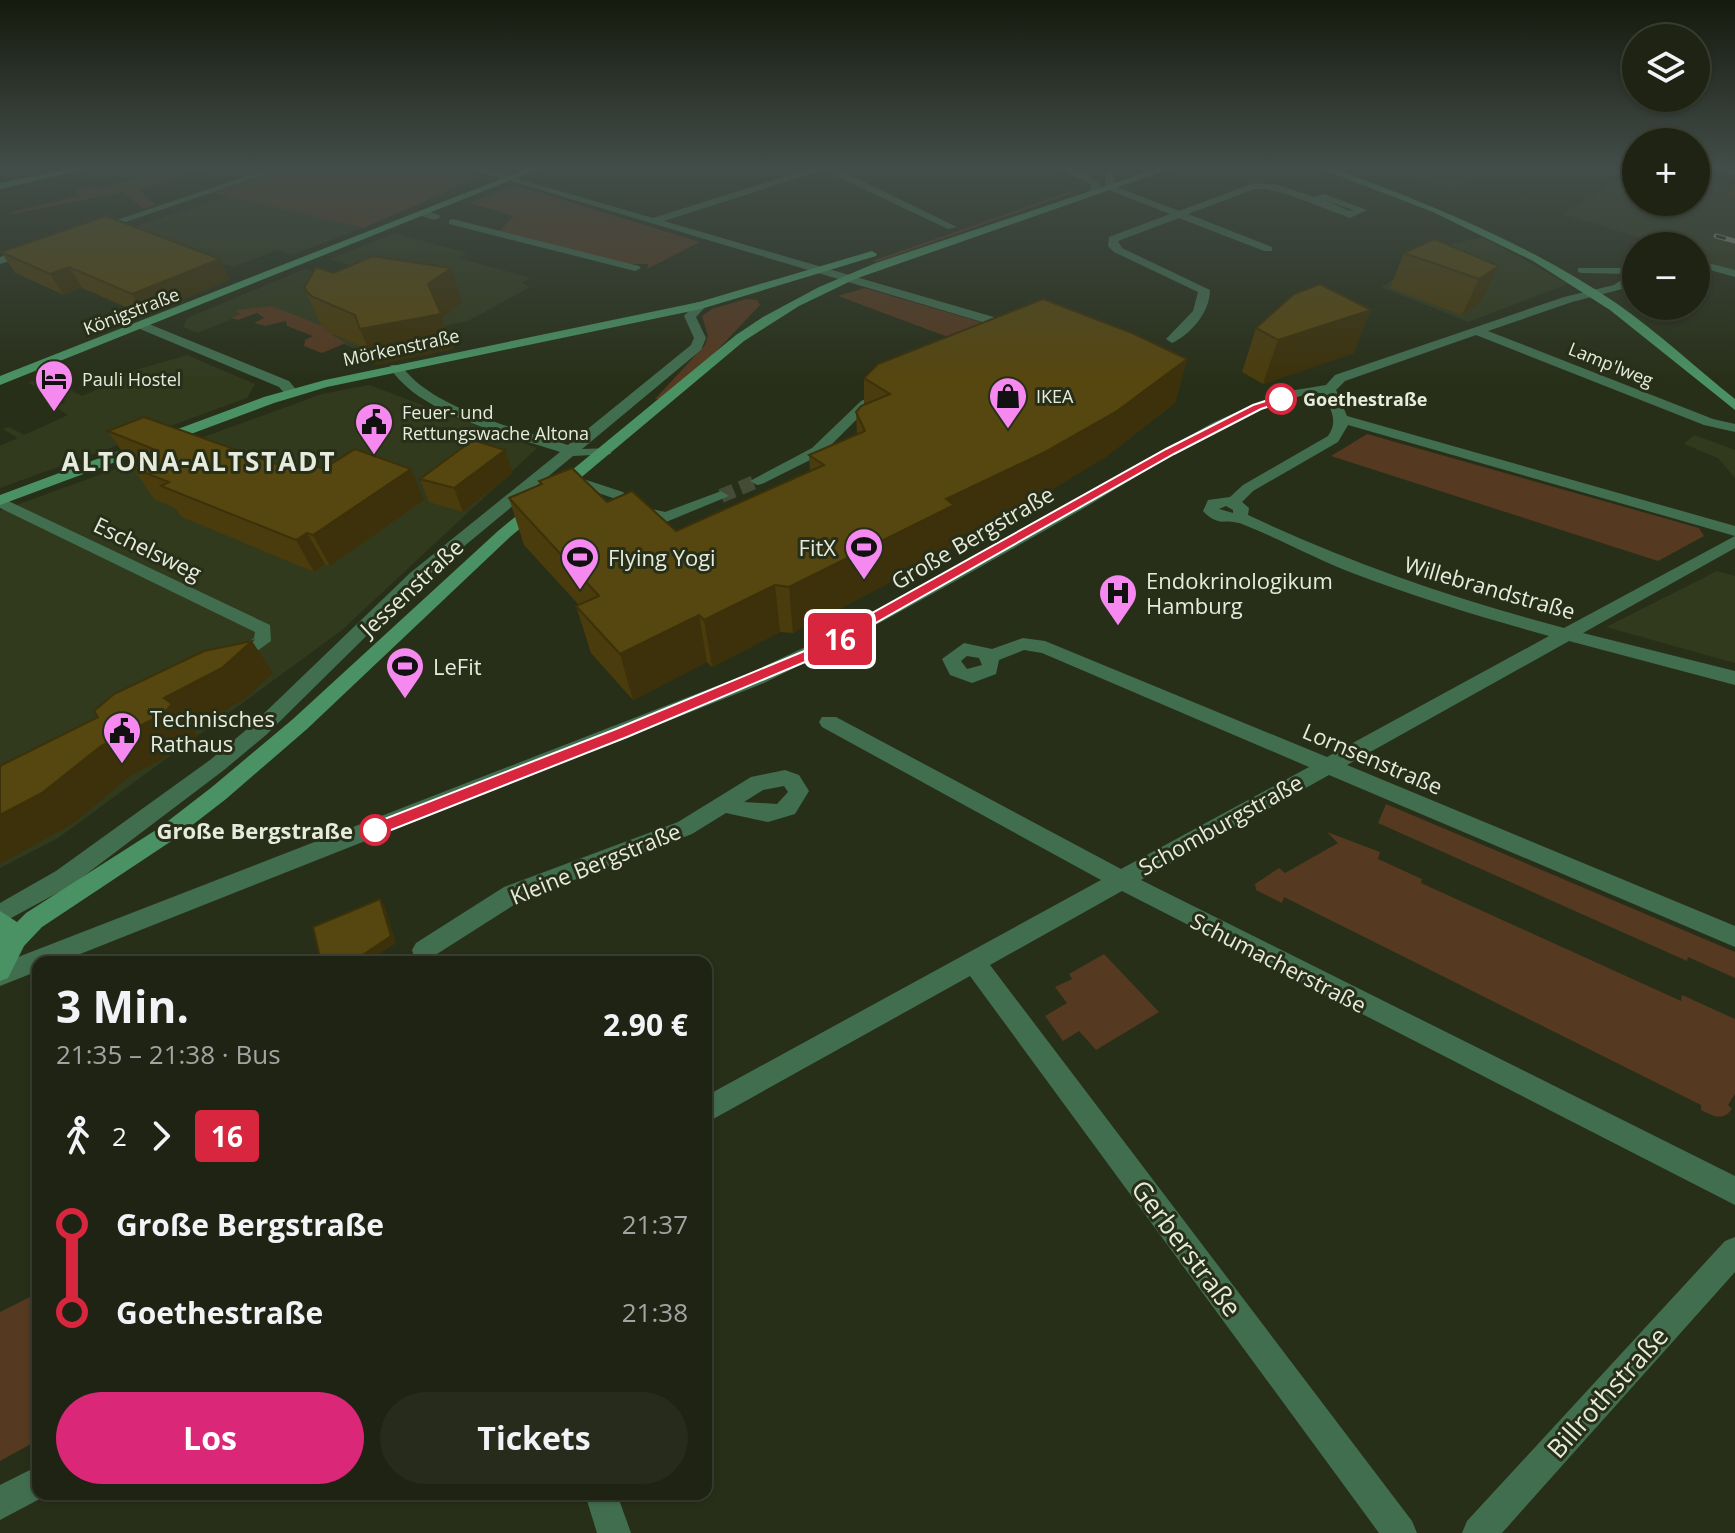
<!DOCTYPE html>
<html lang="de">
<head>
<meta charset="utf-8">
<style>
  :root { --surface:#1e2313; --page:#262b1c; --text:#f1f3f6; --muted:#a1a4a0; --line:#3c4033; --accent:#db2777 }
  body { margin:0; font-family:"Open Sans",sans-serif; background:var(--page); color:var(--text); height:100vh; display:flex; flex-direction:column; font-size:30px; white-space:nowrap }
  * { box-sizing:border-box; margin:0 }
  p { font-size:26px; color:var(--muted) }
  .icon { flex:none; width:44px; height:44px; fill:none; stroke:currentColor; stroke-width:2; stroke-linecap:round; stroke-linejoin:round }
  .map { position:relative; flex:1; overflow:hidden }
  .details { position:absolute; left:32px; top:956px; width:680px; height:544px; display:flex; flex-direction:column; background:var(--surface); border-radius:16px; box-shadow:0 2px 6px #0004,0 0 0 2px var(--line) }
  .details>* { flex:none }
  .badge { padding:0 16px; border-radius:6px; font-size:28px; line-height:52px }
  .fabs { position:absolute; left:1622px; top:24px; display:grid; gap:16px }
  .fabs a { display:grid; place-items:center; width:88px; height:88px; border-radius:50%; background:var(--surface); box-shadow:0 2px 6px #0004,0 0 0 2px var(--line); font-size:40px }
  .map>.badge { position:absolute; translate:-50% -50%; box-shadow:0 0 0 4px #fff }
  .legs { display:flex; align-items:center; gap:12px; height:88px; padding:0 24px; font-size:26px }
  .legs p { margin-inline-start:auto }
  .head { display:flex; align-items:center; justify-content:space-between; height:136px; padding:0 24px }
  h1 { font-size:44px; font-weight:700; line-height:60px }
  .primary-button { display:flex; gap:16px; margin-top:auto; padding:16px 24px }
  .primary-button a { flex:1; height:92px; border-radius:48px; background:var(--accent); color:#fff; font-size:32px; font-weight:700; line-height:92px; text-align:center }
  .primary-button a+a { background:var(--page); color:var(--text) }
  ul { padding:0 24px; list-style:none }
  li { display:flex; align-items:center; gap:28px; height:88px; font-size:30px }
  li i { display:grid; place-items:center; width:12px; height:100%; margin:0 10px; background:currentColor }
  li i::after { content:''; width:20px; height:20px; margin:-10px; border:6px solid; border-radius:50%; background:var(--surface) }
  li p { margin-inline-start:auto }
  li:first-child i { background:linear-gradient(#0000 50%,currentColor 0) }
  li:last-child i { background:linear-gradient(currentColor 50%,#0000 0) }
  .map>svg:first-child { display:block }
  .built { fill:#323a1e }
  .green { fill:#553920 }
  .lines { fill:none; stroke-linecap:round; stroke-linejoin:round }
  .street-tunnel { stroke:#444b36; stroke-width:14; stroke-dasharray:14 7; stroke-linecap:butt }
  .street { fill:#426e50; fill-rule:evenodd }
  .secondary { fill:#4a9263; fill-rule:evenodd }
  .rail-casing { stroke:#8c9281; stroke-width:5 }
  .rail { stroke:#282f19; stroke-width:3; stroke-dasharray:10; stroke-linecap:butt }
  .wall { fill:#4a3c0d }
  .shaded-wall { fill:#3c310a }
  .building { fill:#56460f; stroke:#3c310a; stroke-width:2 }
  .line-1 { fill:#d7263d; stroke:#fff; stroke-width:2 }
  .stop-1-dot { fill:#fff; stroke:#d7263d; stroke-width:4 }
  .labels { text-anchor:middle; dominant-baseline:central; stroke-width:6; stroke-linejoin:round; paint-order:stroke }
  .far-street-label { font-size:18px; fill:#e6ebdd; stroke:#282f19 }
  .far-poi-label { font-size:18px; fill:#e6ebdd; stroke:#282f19; text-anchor:start }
  .far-stop-label { font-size:18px; font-weight:bold; fill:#e6ebdd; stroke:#282f19; text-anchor:start }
  .street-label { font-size:22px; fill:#e6ebdd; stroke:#282f19 }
  .poi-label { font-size:22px; fill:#e6ebdd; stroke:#282f19; text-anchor:start }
  .stop-label { font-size:22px; font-weight:bold; fill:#e6ebdd; stroke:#282f19; text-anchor:end }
  .far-district-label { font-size:26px; font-weight:bold; letter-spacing:2px; fill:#e6ebdd; stroke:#282f19 }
  .near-street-label { font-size:26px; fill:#e6ebdd; stroke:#282f19 }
</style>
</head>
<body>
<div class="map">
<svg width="1735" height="1533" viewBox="0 0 1735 1533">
  <rect width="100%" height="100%" fill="#282f19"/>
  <path class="built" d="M1370 166H1471L1489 170 1452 190Z
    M1636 170V202H1696V176L1735 186V272L1696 261V246H1667L1562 214Z
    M229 196 363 228 291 255 277 250 233 267 125 230Z
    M395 233 467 253 459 258 530 278 522 283 530 287 468 321 444 326 454 348 374 364 371 356 260 307 198 333 183 327 187 318 305 269 370 289 392 278 330 259Z
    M1483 237 1568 284 1468 322 1381 287 1448 245Z
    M187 355 255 384 247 398 0 488V446L18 438 3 429 9 427 24 435 68 415 56 407 66 402 28 383 45 376 82 396 126 377 125 373Z
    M369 385 537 448 342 630 58 838 0 868V511L322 394Z
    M1694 435 1735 450V478L1718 458 1684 444Z
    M1717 571 1735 576V663L1606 627Z"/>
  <path class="green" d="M176 166H214L139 190 155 205 143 209 124 192 13 214 11 212 79 196 75 190 92 186 106 193 100 189Z
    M293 166H435L481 177 363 228 213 193Z
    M521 187 700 242 647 269 648 264H627L500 231 513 216 470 203 506 188Z
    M1072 191 1075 192 877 262 872 261Z
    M865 288 987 324 964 343 838 296Z
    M746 299 757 300 760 305 710 358 659 399H655L705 345 708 336 702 316 712 309Z
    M272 306 337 332 332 335 346 343 322 353 304 346 305 340 313 336 287 326 286 321 265 326 254 323 264 318 257 313 238 320 232 318 240 314 236 310Z
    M1367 434 1699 528 1704 536 1658 561 1331 456Z
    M1386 804 1735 952V978L1688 957 1687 961 1378 823Z
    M1327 832 1380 852 1378 859 1422 879 1421 883 1681 1001 1682 995 1735 1019V1094L1728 1105 1732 1109C1722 1122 1714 1116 1701 1110V1105L1284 897 1282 903 1256 890 1255 884 1279 868 1285 873 1338 843Z
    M1104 954 1159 1012 1096 1050 1079 1031 1063 1041 1045 1016 1067 1003 1055 987 1072 979 1069 974Z
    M38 1293V1440L0 1461V1312Z"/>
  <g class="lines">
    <path class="street-tunnel" d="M721 496 757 481"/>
    <path class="street" d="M277 166H290L99 231 90 229Z
      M460 166H474L653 218 818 166H831L957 227 948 229 823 170 664 221 997 318 1009 325 1010 334 1000 337 999 329 989 324Z
      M1052 166C1068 166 1091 173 1101 186L1095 195H1089L1091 186 1089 183Z
      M1707 166 1735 170V176L1709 168Z
      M1110 172 1115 175 1114 186 1179 211 1254 183 1278 185 1314 197 1324 194 1367 210 1350 218 1287 194 1266 189H1255L1188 214 1272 247V251H1264L1179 218 1118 241 1122 248 1210 290C1210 312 1191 334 1172 343L1166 339 1193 311 1198 292 1114 252 1108 246 1109 237 1170 214 1106 189 1105 175ZM1324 200 1353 210 1350 211Z
      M422 210 439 215 440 217 435 220 418 215 417 213Z
      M453 219 639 266 641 268 635 271 449 224V220Z
      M31 248 36 251 35 253 0 264V257Z
      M1696 260 1735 270V277L1696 266Z
      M1578 268H1636V280L1622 289 1572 302 1488 331 1713 419 1735 424V432L1704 425 1476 335 1345 381 1336 390 1347 416 1735 526V536L1348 425 1338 442 1253 491 1242 502 1249 508 1248 515C1350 563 1455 599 1564 628L1735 536V548L1583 633 1735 671V685L1569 641 1347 765 1735 926V947L1329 775 1141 880 1735 1176V1205L1122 891 990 965 1412 1521 1417 1533H1379L970 976 706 1123V1096L1101 880 822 727 819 722 822 717H836L1121 869 1309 767 1042 653 1024 650 999 660 996 674 972 683 950 675 942 659 964 643 992 649 1023 638 1045 641 1327 757 1549 636C1484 618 1418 598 1355 574 1316 559 1280 539 1242 524 1226 518 1219 528 1203 511L1208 500 1230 497 1243 485 1328 436C1339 421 1330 409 1324 393 1264 392 1135 479 1079 511 975 570 871 630 764 683L60 962H38V971L0 986V964L750 673 852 625 1214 422 1283 392 1326 385 1335 375 1564 297 1614 285 1630 274 1582 273 1578 272ZM1226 506 1233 510V513L1219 509ZM967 656 979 658 982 665 967 669 961 661Z
      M697 302 707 305 696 317 706 338 701 350 582 449 611 448V454L573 456 422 581 266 735 224 770 72 885 0 924V903L56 871 210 760 252 725 410 573 560 452C508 435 421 415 390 368L391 365H401C431 409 519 429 568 445L691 345 694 338 684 316Z
      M144 322 289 381 299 393 287 396 279 387 140 329 138 326Z
      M887 389 894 393 892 396 863 413 822 454 762 484 757 485 750 481 812 448 861 401Z
      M571 475 623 492 635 505 665 512 716 493 721 491 729 496 666 522 625 511 613 498 566 482V476Z
      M0 497 270 625 271 641 239 664H227L224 660 227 656 254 638 255 632 0 508Z
      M785 770 799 775 809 791 795 814 768 822 726 813 692 834 520 901 437 954 440 962H416L412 950 416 943 504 887 678 822 751 777ZM784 786 788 792 777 804 744 802 763 790Z
      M1735 1237V1272L1502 1533H1462L1467 1521 1725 1241Z
      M38 1466V1494H49L0 1520V1485Z
      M585 1494H617L631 1533H597Z"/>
    <path class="secondary" d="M83 166H99L0 189V183Z
      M534 166H546L0 385V376Z
      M1165 166H1178L855 279 799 306 744 341 510 537 307 729 226 799 173 840 42 927 24 946 8 978 0 981V911L17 922 26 913 159 828 212 787 293 719 498 531 736 335 763 317 819 287 876 263Z
      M1313 166H1326C1427 203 1526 242 1616 303 1658 332 1696 368 1735 399V410L1610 310 1533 261 1433 212Z
      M872 251 877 254 876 256 701 309 327 387 274 403 0 505V495L264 397 325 380 699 302Z"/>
    <g class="rail-casing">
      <path id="rail" d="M1716 236 1735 241"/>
    </g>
    <use href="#rail" class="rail"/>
  </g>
  <path class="wall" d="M1735 184V199L1727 197Z
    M1 252 220 259 230 280 144 315 82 288 64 295 15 273Z
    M1404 253 1499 266 1481 302 1462 315 1390 288Z
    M451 268 462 302 442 318 453 349 375 365 369 350 326 331 320 323 304 288 334 273Z
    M1256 328 1354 353 1263 384 1242 372Z
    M1187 359 1175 403 1107 456 1036 499 951 541 950 551 793 633 780 632 712 667 707 662 633 700 591 653 576 606 579 605 524 545 509 498 540 485 539 481 607 502 676 531 810 471 809 455 857 435 856 412 864 405V378Z
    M108 431 301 473 424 500 330 566 325 564 314 572 182 517 175 508 154 499 133 468 138 465 129 462Z
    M513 473 463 512 429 502 420 479Z"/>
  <path class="shaded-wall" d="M220 259 230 280 144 315 132 294Z
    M1499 266 1481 302 1462 315 1479 279Z
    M69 267 82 288 64 295 50 274Z
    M451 268 462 302 442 318 453 349 375 365 360 329 428 284Z
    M1371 310 1354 353 1263 384 1278 340Z
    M1187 359 1175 403 1107 456 1036 499 951 541 950 551 793 633 789 587 946 499Z
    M505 450 513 473 463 512 454 488Z
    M411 469 424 500 330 566 313 535Z
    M307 533 325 564 314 572 296 540Z
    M775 585 780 632 712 667 704 620Z
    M699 615 707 662 633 700 620 654Z
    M252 641 273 673 245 699 192 728 198 736 189 745 130 776 74 823 0 864V815L101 746 164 698Z
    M380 899 385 907 396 943 368 962H352Z"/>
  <path class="building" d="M106 216 220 259 132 294 69 267 50 274 1 252Z
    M1434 239 1499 266 1479 279 1404 253Z
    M372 256 451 268 428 284 441 314 360 329 355 315 311 296 304 288 316 267 334 273Z
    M1320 284 1371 310 1278 340 1256 328 1294 294Z
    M1043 299 1132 333 1187 359 1117 411 1043 453 946 499 954 505 789 587 775 585 704 620 699 615 620 654 576 606 599 596 509 498 542 484 539 481 572 468 607 502 632 491 676 531 824 465 809 455 865 431 856 412 861 406 890 394 864 378 878 364Z
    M144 417 301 473 314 465 323 469 355 449 411 469 313 535 307 533 296 540 161 486 169 482 133 468 146 461 142 460 158 451 108 431Z
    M473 440 505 450 454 488 420 479Z
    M252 641 222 668 164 698 172 704 163 714 101 746 42 793 0 815V766L98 717 94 711 114 694 204 651Z
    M380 899 391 936 352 962H321L313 927Z"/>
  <linearGradient id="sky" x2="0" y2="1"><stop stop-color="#161a0e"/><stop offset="0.44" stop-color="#424d49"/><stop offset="1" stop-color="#424d49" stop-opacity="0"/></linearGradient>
  <rect width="1735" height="380" fill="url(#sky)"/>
  <path class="line-1" d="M1281 396 1287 399 1285 401 1261 409 1174 454 812 659 627 737 381 834H369L367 830 369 825 616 729 802 652 1166 449 1253 405Z"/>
  <defs>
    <g id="hotel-pin" transform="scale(2)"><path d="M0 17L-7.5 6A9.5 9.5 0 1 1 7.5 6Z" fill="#f589ef" stroke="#282f19"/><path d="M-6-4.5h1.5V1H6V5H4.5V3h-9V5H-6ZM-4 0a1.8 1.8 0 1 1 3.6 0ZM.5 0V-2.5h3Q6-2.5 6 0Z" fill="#111"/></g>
    <g id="shop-pin" transform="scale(2)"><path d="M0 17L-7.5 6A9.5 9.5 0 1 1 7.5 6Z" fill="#f589ef" stroke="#282f19"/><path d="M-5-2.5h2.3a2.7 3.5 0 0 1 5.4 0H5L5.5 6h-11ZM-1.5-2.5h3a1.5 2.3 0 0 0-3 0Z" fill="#111"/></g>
    <g id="civic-pin" transform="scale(2)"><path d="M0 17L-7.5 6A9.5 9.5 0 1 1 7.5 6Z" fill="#f589ef" stroke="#282f19"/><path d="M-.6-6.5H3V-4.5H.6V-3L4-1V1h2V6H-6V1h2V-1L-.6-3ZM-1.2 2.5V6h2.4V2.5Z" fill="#111"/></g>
    <g id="stadium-pin" transform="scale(2)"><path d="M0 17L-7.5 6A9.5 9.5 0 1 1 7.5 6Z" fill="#f589ef" stroke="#282f19"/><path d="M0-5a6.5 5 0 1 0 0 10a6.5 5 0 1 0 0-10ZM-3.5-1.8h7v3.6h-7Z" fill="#111"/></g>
    <g id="hospital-pin" transform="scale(2)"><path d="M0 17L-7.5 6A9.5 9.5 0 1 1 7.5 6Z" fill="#f589ef" stroke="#282f19"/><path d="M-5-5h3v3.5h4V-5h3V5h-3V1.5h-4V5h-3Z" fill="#111"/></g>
  </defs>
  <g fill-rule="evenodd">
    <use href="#hotel-pin" x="54" y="379"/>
    <use href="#shop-pin" x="1008" y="396"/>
    <use href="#civic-pin" x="374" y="422"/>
    <use href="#stadium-pin" x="864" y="547"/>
    <use href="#stadium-pin" x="580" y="557"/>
    <use href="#hospital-pin" x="1118" y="593"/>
    <use href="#stadium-pin" x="405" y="666"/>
    <use href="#civic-pin" x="122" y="731"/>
  </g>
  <g class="stop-1-dot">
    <circle cx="1281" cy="399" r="14"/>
    <circle cx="375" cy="830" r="14"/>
  </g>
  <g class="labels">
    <g class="far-street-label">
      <text transform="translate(131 311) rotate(-21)">Königstraße</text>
      <text transform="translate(401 347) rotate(-12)">Mörkenstraße</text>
      <text transform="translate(1611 364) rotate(22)">Lamp'lweg</text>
    </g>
    <g class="far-poi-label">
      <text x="82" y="379">Pauli Hostel</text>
      <text x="1036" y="396">IKEA</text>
      <text x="402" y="412">Feuer- und<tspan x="402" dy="21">Rettungswache Altona</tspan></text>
    </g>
    <g class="far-stop-label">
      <text x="1303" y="399">Goethestraße</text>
    </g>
    <g class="street-label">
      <text transform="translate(972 537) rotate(-30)">Große Bergstraße</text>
      <text transform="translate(148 548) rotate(26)">Eschelsweg</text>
      <text transform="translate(411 587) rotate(-43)">Jessenstraße</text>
      <text transform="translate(1490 587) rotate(16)">Willebrandstraße</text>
      <text transform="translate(1373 758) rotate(23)">Lornsenstraße</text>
      <text transform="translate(1220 824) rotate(-29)">Schomburgstraße</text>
      <text transform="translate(595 863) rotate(-22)">Kleine Bergstraße</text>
      <text transform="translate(1279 962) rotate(27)">Schumacherstraße</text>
    </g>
    <g class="poi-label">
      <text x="836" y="547" text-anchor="end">FitX</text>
      <text x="608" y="557">Flying Yogi</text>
      <text x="1146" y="580">Endokrinologikum<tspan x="1146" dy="25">Hamburg</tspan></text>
      <text x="433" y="666">LeFit</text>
      <text x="150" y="718">Technisches<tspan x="150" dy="25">Rathaus</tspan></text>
    </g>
    <g class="stop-label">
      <text x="353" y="830">Große Bergstraße</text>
    </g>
    <g class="far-district-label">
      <text x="199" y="461">ALTONA-ALTSTADT</text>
    </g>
    <g class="near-street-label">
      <text transform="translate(1187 1248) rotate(53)">Gerberstraße</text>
      <text transform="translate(1607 1392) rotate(-48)">Billrothstraße</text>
    </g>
  </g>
</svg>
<div class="fabs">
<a><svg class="icon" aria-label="layers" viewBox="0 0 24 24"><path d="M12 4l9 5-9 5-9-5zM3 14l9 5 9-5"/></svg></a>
<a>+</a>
<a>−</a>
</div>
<b class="badge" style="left:840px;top:639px;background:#d7263d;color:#fff">16</b>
<section class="details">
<div class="head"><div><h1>3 Min.</h1><p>21:35 – 21:38 · Bus</p></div><b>2.90 €</b></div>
<div class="legs"><svg class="icon" aria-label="walk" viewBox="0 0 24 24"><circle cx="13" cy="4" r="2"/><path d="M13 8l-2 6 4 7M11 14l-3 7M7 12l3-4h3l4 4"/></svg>2<svg class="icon" aria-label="forward" viewBox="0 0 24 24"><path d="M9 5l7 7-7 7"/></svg><b class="badge" style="background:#d7263d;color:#fff">16</b></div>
<ul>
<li><i style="color:#d7263d"></i><b>Große Bergstraße</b><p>21:37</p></li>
<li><i style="color:#d7263d"></i><b>Goethestraße</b><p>21:38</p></li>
</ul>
<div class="primary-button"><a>Los</a><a>Tickets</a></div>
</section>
</div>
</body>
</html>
